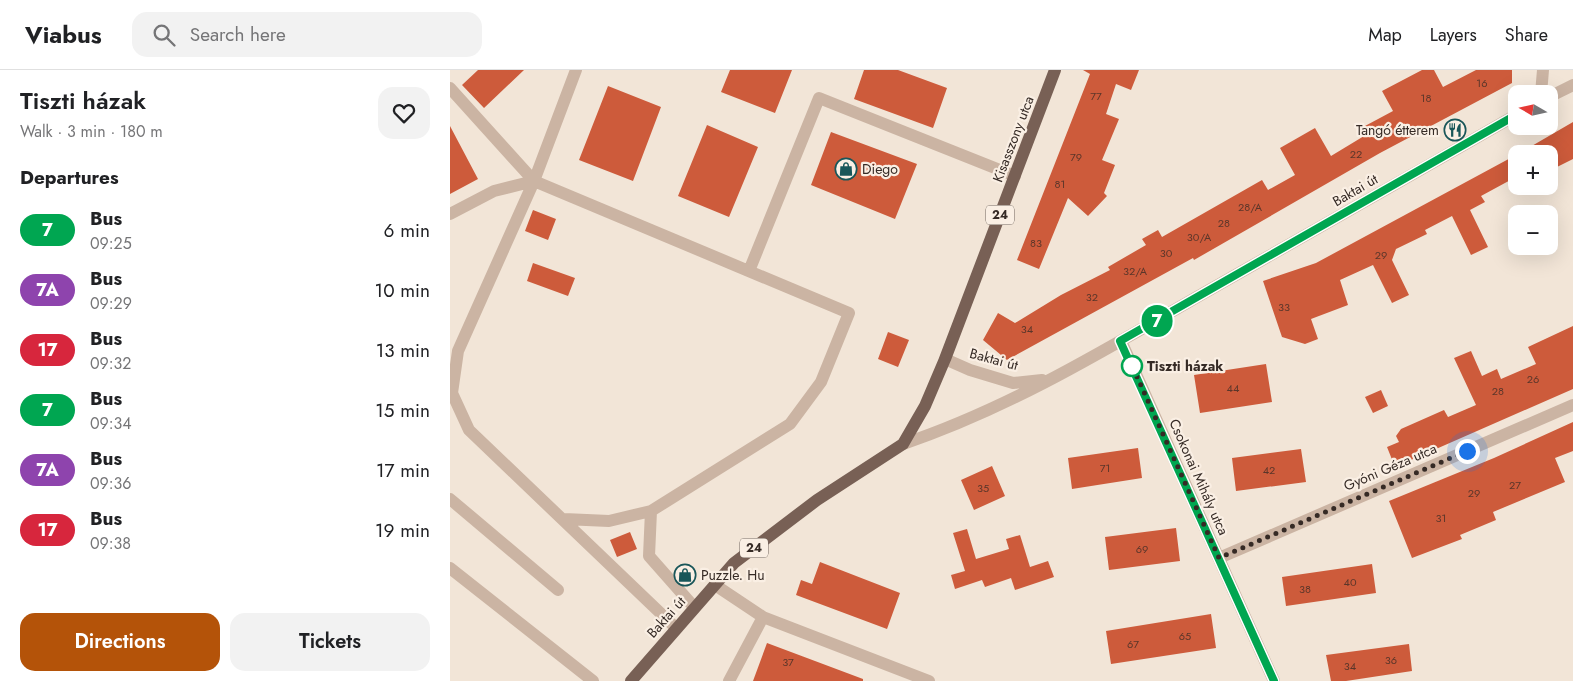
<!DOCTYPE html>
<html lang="en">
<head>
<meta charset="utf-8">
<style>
  :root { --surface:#fff; --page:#f2f2f2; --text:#202124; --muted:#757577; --line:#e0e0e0; --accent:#b45309 }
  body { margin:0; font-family:Jost,sans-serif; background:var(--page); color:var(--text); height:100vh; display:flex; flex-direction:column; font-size:19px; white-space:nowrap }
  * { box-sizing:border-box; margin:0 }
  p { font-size:16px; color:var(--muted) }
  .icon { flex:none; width:28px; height:28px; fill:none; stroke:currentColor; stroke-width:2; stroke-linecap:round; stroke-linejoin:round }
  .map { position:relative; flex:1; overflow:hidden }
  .drawer { display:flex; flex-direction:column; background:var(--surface); width:450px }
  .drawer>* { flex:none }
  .badge { padding:0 10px; border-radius:16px; font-size:18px; line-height:32px }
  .needle { width:32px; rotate:279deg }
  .buttons { position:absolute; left:1058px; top:15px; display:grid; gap:10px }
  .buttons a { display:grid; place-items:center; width:50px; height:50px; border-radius:10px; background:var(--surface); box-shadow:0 5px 20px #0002; font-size:25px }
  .you { position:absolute; width:25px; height:25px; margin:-12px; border:4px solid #fff; border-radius:50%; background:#1a73e8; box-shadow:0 0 0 8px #1a73e833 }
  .map>.badge { position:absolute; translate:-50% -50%; box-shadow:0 0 0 2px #fff }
  h2 { padding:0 20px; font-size:19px; line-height:45px }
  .round { display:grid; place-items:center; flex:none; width:52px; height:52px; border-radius:15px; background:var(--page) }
  .headline { display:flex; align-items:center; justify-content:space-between; height:85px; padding:0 20px }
  h1 { font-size:24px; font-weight:600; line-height:38px }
  .action { display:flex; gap:10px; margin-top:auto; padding:10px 20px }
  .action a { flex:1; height:58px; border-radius:15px; background:var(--accent); color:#fff; font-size:20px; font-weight:600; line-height:58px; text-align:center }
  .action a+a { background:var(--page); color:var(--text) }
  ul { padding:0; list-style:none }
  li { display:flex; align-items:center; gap:15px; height:60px; padding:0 20px }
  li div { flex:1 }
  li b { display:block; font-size:19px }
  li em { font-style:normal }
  li .badge { min-width:55px; font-weight:700; text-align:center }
  header { display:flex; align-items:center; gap:30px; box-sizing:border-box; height:70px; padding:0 25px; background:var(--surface); border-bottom:1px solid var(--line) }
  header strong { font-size:24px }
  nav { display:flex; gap:28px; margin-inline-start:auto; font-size:18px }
  .search { width:350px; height:45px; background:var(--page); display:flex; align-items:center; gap:12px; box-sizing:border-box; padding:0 18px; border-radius:15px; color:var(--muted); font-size:19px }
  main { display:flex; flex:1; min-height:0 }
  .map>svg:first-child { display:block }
  .building { fill:#cd5b3b }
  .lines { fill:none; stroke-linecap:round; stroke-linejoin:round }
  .minor { stroke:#cbb4a3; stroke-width:12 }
  .major { stroke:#786055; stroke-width:12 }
  .line-casing { stroke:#fff; stroke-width:11 }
  .line { stroke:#00a651; stroke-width:8 }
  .walk { stroke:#352a25; stroke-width:5; stroke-dasharray:0 9 }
  .stop-dot { fill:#fff; stroke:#00a651; stroke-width:2.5 }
  .labels { text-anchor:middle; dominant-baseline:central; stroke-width:4.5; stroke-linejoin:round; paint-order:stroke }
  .number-label { font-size:11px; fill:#5b362a }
  .shield { fill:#faefe4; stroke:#70655e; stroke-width:1 }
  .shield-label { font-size:12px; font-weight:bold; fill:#352a25 }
  .poi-label { font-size:14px; fill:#352a25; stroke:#faefe4; text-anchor:start }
  .street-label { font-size:14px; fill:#352a25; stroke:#faefe4 }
  .stop-label { font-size:14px; font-weight:bold; fill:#352a25; stroke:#faefe4; text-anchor:start }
</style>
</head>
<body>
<header>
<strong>Viabus</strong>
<div class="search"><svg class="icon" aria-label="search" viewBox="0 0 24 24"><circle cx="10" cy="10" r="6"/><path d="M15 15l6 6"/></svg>Search here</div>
<nav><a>Map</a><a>Layers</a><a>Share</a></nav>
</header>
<main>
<section class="drawer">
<div class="headline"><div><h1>Tiszti házak</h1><p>Walk · 3 min · 180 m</p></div><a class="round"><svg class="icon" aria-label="heart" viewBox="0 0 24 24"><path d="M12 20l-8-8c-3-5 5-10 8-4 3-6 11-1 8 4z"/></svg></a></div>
<h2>Departures</h2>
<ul>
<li><span class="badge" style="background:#00a651;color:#fff">7</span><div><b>Bus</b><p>09:25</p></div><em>6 min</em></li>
<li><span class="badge" style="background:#8e44ad;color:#fff">7A</span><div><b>Bus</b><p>09:29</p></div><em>10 min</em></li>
<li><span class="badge" style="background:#d7263d;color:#fff">17</span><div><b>Bus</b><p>09:32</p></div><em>13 min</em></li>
<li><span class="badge" style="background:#00a651;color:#fff">7</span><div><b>Bus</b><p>09:34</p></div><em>15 min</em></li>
<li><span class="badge" style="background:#8e44ad;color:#fff">7A</span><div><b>Bus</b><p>09:36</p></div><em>17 min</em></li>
<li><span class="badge" style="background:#d7263d;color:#fff">17</span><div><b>Bus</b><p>09:38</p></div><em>19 min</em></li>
</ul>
<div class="action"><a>Directions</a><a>Tickets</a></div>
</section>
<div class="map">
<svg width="1123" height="611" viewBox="0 0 1123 611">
  <rect width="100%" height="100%" fill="#f2e5d7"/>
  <path class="building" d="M28 0H74L34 38 12 15Z
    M280 0H342L325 43 271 22Z
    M414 0H448L497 18 483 58 404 29Z
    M633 0H689L681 20 666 14 656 44 669 49 652 90 665 95 654 123 657 126 638 146 618 128 589 199 567 190 640 4Z
    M972 0H984L993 17 1026 0H1062V13L930 83 744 190 743 188 557 290 533 270 548 243 565 253 611 225 660 200 658 197 696 175 692 169 708 160 712 167 812 110 818 120 845 105 830 78 865 58 881 86 919 63 915 56 943 41 932 21Z
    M158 16 211 37 183 111 129 90Z
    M1123 52V89L1099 101V84H1068Z
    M257 55 308 77 279 147 228 126Z
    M0 56 28 109 0 124Z
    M381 62 467 94 445 149 361 115Z
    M1066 85V107L1031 126 1035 132 1020 140 1038 177 1021 185 1002 146 975 160 977 164 946 179 942 190 959 225 942 233 923 195 890 210 898 235 861 249 868 269 855 274 832 267 813 211 866 193Z
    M83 140 106 149 98 170 75 161Z
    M83 193 125 208 118 226 77 211Z
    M1123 256V319L945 397 937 377 949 372 946 366 951 359 994 340 998 347 1026 335 1004 288 1021 281 1032 306 1047 299 1051 309 1086 294 1078 277Z
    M438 262 459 270 448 297 428 289Z
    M816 294 822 332 750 343 744 305Z
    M931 320 938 336 923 343 915 327Z
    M1123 352V381L1105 388 1115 412 1043 442 1046 450 1010 465 1012 469 962 488 939 431 1044 388Z
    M688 378 692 408 622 419 618 388Z
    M851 379 856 412 786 421 782 388Z
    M542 396 555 426 524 440 511 410Z
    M726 458 730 491 659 500 655 467Z
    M517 459 526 489 559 479 556 469 570 465 580 497 598 491 604 507 565 520 561 508 535 517 532 510 505 519 501 505 515 501 503 463Z
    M180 462 187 479 167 487 160 470Z
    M370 492 450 523 437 559 346 525 351 510 362 514Z
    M922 494 926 523 836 536 832 507Z
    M761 544 766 578 661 594 656 561Z
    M317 573 413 609V611H303Z
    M959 574 962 601 896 611H881L876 585Z"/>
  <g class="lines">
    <path class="minor" d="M126 0 84 111 8 281 2 323 19 360 226 558
      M0 18 84 111 399 243 371 312 340 354 201 441 199 486 244 537
      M1091 24 1093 0
      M1099 27 1123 15
      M0 144 44 121 84 111
      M299 201 369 28 565 106
      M671 271 824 611
      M495 289 520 300 563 313 592 310
      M453 374C557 339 652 282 747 227 854 166 960 106 1066 45
      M0 429 108 520
      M114 449 159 451 201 441
      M769 488 1123 335
      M0 498 143 611
      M265 515 313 547 479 611
      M279 611 313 547"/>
    <path class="major" d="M181 611 284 493 367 430 453 374 475 336 495 289 605 0"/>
  </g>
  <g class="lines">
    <g class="line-casing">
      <path id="line" d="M824 611 670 271 1066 45"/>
    </g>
    <use href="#line" class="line"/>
    <path class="walk" d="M682 296 679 289 769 488 1017 381"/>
  </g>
  <defs>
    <g id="restaurant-ring" transform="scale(1.125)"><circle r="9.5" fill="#faefe4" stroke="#195659" stroke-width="1.5"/><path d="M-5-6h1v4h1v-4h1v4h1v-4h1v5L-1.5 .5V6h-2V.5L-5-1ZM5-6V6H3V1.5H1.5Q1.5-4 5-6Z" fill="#195659"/></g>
    <g id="shop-ring" transform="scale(1.125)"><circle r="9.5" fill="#faefe4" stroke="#195659" stroke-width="1.5"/><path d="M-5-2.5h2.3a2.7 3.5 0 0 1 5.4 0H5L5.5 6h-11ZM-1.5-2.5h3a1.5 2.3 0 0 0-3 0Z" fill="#195659"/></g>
  </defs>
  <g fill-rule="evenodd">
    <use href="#restaurant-ring" x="1005" y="60"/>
    <use href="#shop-ring" x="396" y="99"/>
    <use href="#shop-ring" x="235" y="505"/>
  </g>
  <circle class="stop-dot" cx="682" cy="296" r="10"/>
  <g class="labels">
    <g class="number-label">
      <text x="1032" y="13">16</text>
      <text x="646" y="26">77</text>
      <text x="976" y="28">18</text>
      <text x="906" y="84">22</text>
      <text x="626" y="87">79</text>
      <text x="610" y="114">81</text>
      <text x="800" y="137">28/A</text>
      <text x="774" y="153">28</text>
      <text x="749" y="167">30/A</text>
      <text x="586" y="173">83</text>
      <text x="716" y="183">30</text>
      <text x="931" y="185">29</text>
      <text x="685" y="201">32/A</text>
      <text x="642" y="227">32</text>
      <text x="834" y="237">33</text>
      <text x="577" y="259">34</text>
      <text x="1083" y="309">26</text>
      <text x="783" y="318">44</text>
      <text x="1048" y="321">28</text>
      <text x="655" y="398">71</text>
      <text x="819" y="400">42</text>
      <text x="1065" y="415">27</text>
      <text x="533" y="418">35</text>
      <text x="1024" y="423">29</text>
      <text x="991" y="448">31</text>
      <text x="692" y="479">69</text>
      <text x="900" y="512">40</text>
      <text x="855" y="519">38</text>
      <text x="735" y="566">65</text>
      <text x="683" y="574">67</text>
      <text x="941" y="590">36</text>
      <text x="338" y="592">37</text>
      <text x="900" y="596">34</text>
    </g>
    <g class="shield">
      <rect x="536" y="135.5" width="28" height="19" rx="4"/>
      <rect x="290" y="468.5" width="28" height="19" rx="4"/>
    </g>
    <g class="shield-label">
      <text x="550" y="145">24</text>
      <text x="304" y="478">24</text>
    </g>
    <g class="poi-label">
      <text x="989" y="60" text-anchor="end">Tangó étterem</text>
      <text x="412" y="99">Diego</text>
      <text x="251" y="505">Puzzle. Hu</text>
    </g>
    <g class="street-label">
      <text transform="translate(563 69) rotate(-69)">Kisasszony utca</text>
      <text transform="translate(905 120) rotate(-30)">Baktai út</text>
      <text transform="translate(544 289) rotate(15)">Baktai út</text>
      <text transform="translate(940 397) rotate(-23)">Gyóni Géza utca</text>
      <text transform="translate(749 407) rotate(66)">Csokonai Mihály utca</text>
      <text transform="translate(216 547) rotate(-48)">Baktai út</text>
    </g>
    <g class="stop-label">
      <text x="697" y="296">Tiszti házak</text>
    </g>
  </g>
</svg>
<div class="buttons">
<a><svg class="needle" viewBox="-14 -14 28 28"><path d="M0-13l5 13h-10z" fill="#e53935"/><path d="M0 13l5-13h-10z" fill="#757577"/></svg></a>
<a>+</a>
<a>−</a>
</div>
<div class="you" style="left:1017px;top:381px"></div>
<b class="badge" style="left:707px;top:251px;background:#00a651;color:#fff">7</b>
</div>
</main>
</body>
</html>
